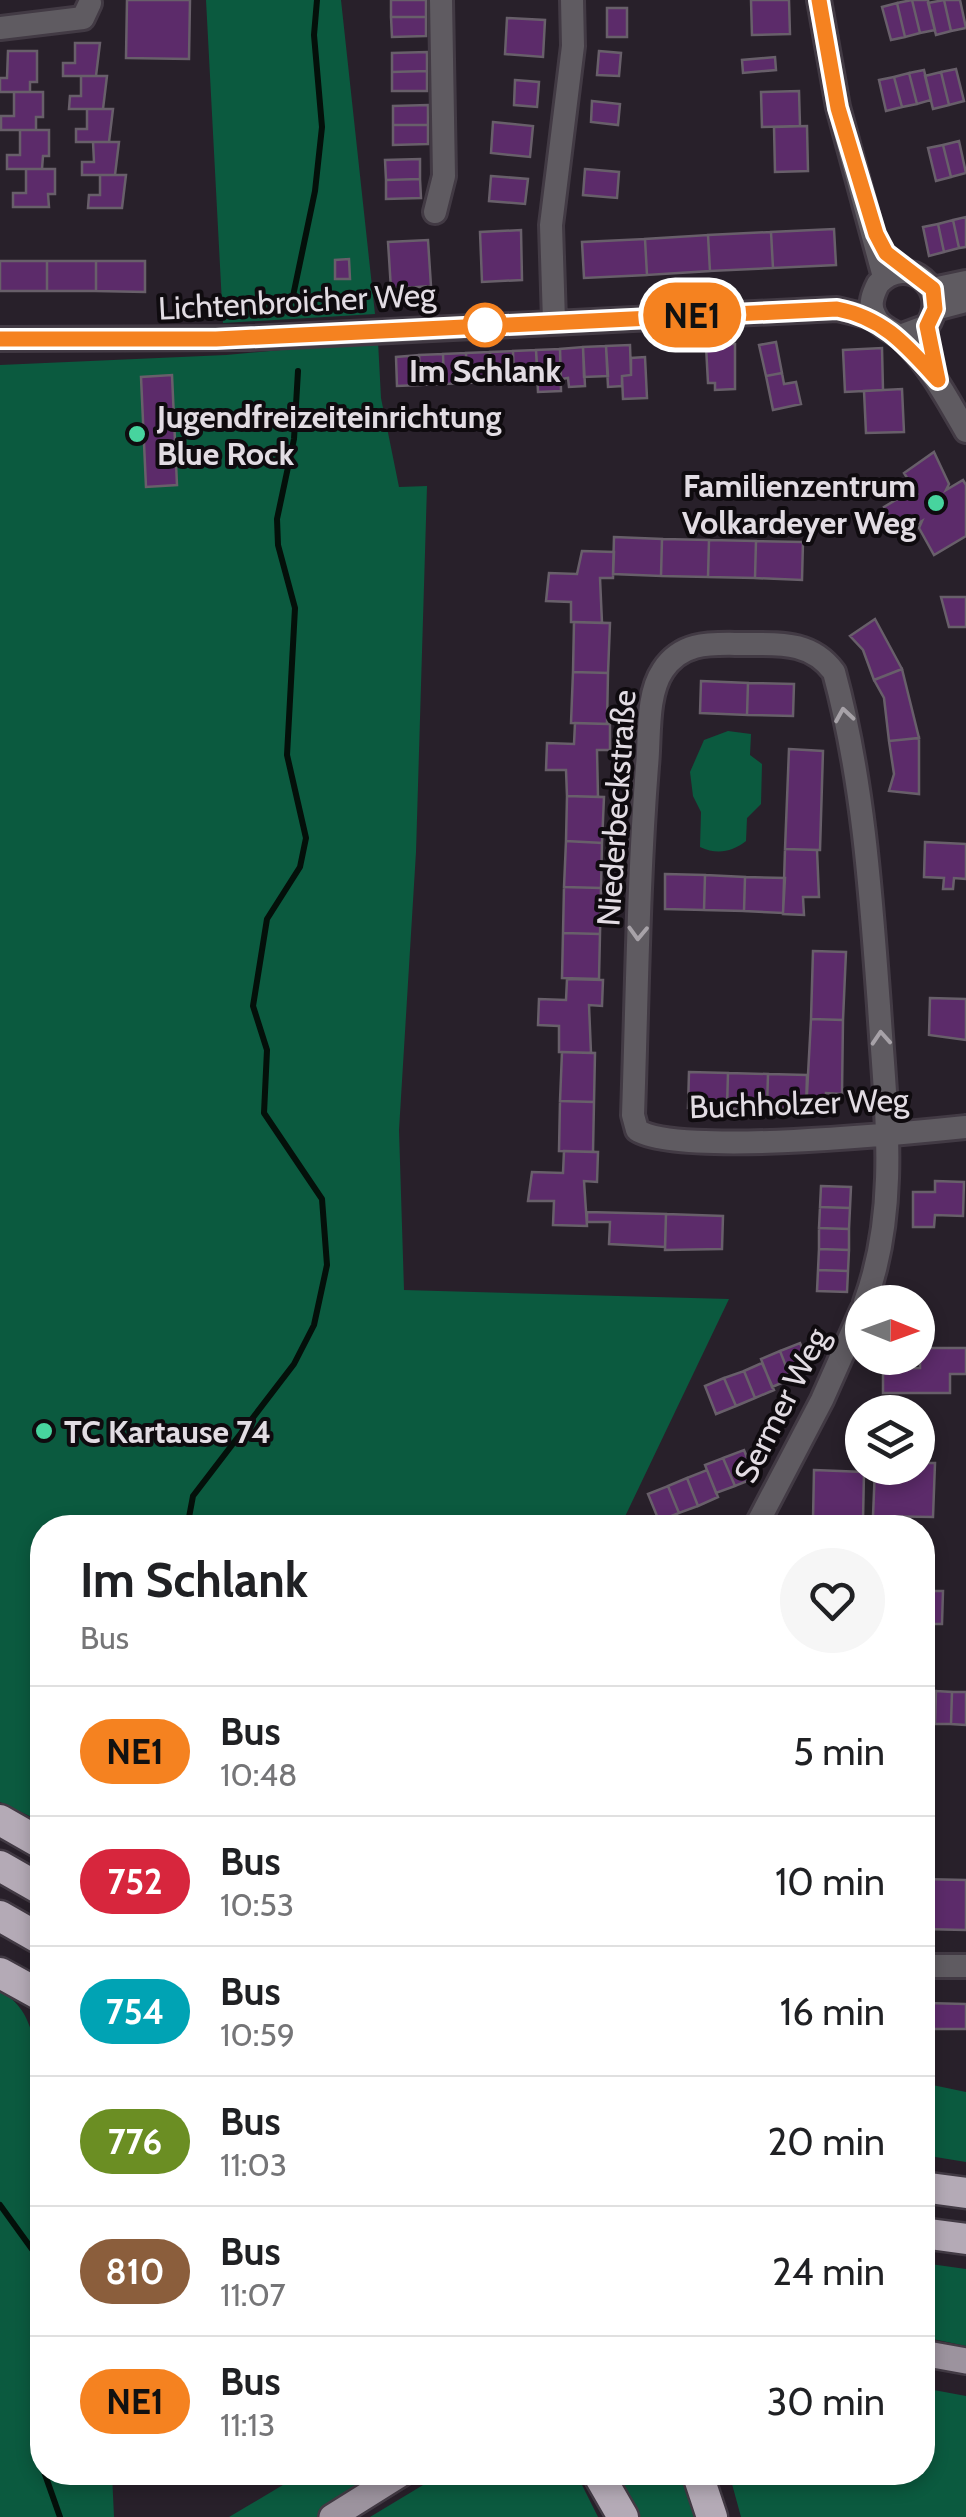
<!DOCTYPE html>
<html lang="en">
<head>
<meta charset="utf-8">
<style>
  :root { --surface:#fff; --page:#f6f6f6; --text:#202124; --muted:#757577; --line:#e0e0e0 }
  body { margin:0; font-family:Cabin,sans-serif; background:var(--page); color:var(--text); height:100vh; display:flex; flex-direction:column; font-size:38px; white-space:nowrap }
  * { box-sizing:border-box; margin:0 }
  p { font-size:32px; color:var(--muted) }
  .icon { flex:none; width:55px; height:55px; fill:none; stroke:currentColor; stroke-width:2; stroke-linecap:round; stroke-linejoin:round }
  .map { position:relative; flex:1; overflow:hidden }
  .details { position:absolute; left:30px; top:1515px; width:905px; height:970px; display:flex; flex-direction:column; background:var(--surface); border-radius:40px; box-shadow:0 5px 15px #0003 }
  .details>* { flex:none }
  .badge { padding:0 20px; border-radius:32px; font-size:35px; line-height:65px }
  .needle { width:65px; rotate:91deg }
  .fabs { position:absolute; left:845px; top:1285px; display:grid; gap:20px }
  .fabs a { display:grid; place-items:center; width:90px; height:90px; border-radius:50%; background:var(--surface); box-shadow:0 5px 15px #0003; font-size:50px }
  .map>.badge { position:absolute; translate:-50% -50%; box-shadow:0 0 0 5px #fff }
  .round { display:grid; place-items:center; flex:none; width:105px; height:105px; border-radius:52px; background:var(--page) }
  .headline { display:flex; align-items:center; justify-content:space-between; height:170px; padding:0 50px }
  h1 { font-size:48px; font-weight:800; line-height:75px }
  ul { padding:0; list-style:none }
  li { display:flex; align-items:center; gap:30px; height:130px; padding:0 50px; border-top:2px solid var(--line) }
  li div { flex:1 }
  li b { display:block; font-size:38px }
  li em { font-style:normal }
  li .badge { min-width:110px; font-weight:700; text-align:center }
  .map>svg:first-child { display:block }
  .green { fill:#0b5a3f }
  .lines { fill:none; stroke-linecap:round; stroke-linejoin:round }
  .stream { stroke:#04100a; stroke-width:6 }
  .building { fill:#5c2b6a; stroke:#685f6a; stroke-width:2.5 }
  .minor-casing { stroke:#423a44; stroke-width:28 }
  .major-casing { stroke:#423a44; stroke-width:30 }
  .highway-casing { stroke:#423a44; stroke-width:35 }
  .minor { stroke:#5f5b61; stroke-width:22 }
  .major { stroke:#9c939e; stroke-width:25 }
  .highway { stroke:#b4aab6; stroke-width:30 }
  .oneway { stroke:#a7a2a8 }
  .line-casing { stroke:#fff; stroke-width:22 }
  .line { stroke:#f58220; stroke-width:15 }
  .stop-dot { fill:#fff; stroke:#f58220; stroke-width:5 }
  .poi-dot { fill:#47d49e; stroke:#0f0b0f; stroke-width:4 }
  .labels { text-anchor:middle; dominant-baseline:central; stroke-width:8; stroke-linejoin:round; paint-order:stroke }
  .street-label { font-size:32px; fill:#e2dce3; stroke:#0f0b0f }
  .stop-label { font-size:32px; font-weight:bold; fill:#e2dce3; stroke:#0f0b0f }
  .poi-label { font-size:32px; font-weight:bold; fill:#e2dce3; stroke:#0f0b0f; text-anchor:start }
</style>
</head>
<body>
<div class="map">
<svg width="966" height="2517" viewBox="0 0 966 2517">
  <rect width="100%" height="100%" fill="#28202a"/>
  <path class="green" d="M206 0H341L375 314 223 323Z
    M378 341 381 398 399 487 427 486 416 852 399 1130 404 1290 729 1299 620 1527 42 1528V1822L0 1802V365L226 355Z
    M728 731 751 734 750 755 762 764 761 804 747 818 746 841C732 852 717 855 700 847L701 812 693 796 690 772 704 740Z
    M0 1991C32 2009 31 2036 42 2067V2472L112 2473 114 2517H0Z
    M923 2083 966 2092V2162L923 2155Z
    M923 2263 966 2269V2346L923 2337Z
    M923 2388 966 2396V2517H741L729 2473 922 2472Z
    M303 2473H391L320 2517H229Z
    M443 2473H576L598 2517H370Z
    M609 2473H686L699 2517H631Z"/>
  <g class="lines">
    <path class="stream" d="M293 296 315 191 322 127 314 35 317 0
      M187 1528 193 1496 294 1364 314 1325 327 1265 322 1199 264 1113 267 1050 253 1006 267 919 300 867 306 838 287 755 295 608 278 545 277 519 294 439 298 371
      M0 2205 42 2263
      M42 2466 60 2517"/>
  </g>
  <path class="building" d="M127 0H190L189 59 126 58Z
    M391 0H426V17H391Z
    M751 0H789L790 34 752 35Z
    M912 0 920 33 905 37 897 3Z
    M912 0H928L935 30 920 33Z
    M944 0H960L966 28 951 31Z
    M944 0 951 31 936 35 928 3Z
    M897 3 905 37 891 40 882 7Z
    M607 8H627V37H607Z
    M391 17H426V36L392 37Z
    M507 18 545 20 543 57 505 54Z
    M75 43H100L96 76H63V63H75Z
    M8 51H37V82H30V92H0V78H7Z
    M599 51 621 53 619 76 597 75Z
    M427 52V71L392 72V53Z
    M775 57 776 70 743 73 742 60Z
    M956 69 964 101 949 105 941 72Z
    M924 70 931 100 917 104 909 73Z
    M427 71V91H392V72Z
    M941 72 949 105 933 109 925 76Z
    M909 73 917 104 902 107 894 77Z
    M81 76H107L103 109H69L70 96H81Z
    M894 77 902 107 886 111 879 80Z
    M515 80 539 82 537 107 514 105Z
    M799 91 800 126 762 127 761 92Z
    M14 92H43V117H36V130H1V116H14Z
    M592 101 620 104 618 125 591 122Z
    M428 105V125H393V106Z
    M87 109H113L109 142H76V129H87Z
    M493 122 533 126 530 157 491 153Z
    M393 125H428V144L393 145Z
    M807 126 808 171 775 172 774 127Z
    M20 130H49V156H43L42 169H7V155H20Z
    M959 141 966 173 951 177 943 145Z
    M93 142H119L115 175H82V162H94Z
    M943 145 951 177 936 181 928 148Z
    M420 159V179L386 180 385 160Z
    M26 169H55V194H48L49 207H13V193H26Z
    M585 169 619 172 617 198 583 195Z
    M100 175H126L122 208H88L89 195H100Z
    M491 176 528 179 525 204 489 201Z
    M420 179 421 198 386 199V180Z
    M966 217V247L959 248 953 220Z
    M953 220 959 248 944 252 938 224Z
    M938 224 944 252 929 256 923 227Z
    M834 229 836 265 773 268 771 232Z
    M521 230 522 280 482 282 480 232Z
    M771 232 773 268 710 271 708 235Z
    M708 235 710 271 647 275 645 239Z
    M645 239 647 275 584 278 582 242Z
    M428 240 431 286 391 289 388 242Z
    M349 259 350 279H335V260Z
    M0 261H47V291H0Z
    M47 261H96V291H47Z
    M96 261H145V292L96 291Z
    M776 342 782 373 766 376 759 345Z
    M721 344H735V389L715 390V383H708L706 346Z
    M630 345 631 375 622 376V386L608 387 606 346Z
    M606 346 608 376 584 377 583 347Z
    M583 347 585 386 569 387 568 378 561 379 560 349Z
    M882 348 883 390 845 392 843 350Z
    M560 349 561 391 538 392 536 350Z
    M536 350 538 380 514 381 513 351Z
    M513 351 514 381 491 382 490 352Z
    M490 352 491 382 467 383 466 353Z
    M466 353 467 383 444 384 443 354Z
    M443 354 444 384 421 385 419 355Z
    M419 355 421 385 397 386 396 357Z
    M645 357 647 398 623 399 622 376 631 375V358Z
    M782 373 784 384 796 382 801 404 773 410 766 376Z
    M172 375 177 485 146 487 141 377Z
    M902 389 904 432 866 433 864 391Z
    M934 452 949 484 946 490 963 480 966 485V536L934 555 919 528 922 521 900 534 884 507 911 491 918 495 904 473Z
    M614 537 662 539 661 576 613 574Z
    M662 539 709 540 708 577 661 576Z
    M709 540 756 541 755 578 708 577Z
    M756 541 803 542 802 580 755 578Z
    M582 551 614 552 613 578H600L602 623 571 622V602L546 601 549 573 577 574Z
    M941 597H966V627H949Z
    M875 619 902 669 874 680 863 650 850 636Z
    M574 622 610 623 608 673 573 672Z
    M902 669 919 738 889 741 884 698 874 680Z
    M573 672 608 673 607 724 571 723Z
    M701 681 748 683 747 715 700 713Z
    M748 683 794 684 793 716 747 715Z
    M575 723 610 724V750H597L598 797 567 796 566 770H546L547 743 574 744Z
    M919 738V794L889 791 894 774 889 741Z
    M789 749 823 751 820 850 785 849Z
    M567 796 604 797 602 843 566 841Z
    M566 841 602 843 601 888 564 887Z
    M925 842 966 844V879L954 878 953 889H943L944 878 924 877Z
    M785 849 817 850 819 897H803L804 915 783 914Z
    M665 874 705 875 704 910 665 909Z
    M705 875 745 877 744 911 704 910Z
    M745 877 785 878 783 913 744 911Z
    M564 887 601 888 600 934 563 933Z
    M563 933 600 934 599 979 562 978Z
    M813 951 846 952 843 1020 811 1019Z
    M567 979 603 980 602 1006 589 1005 591 1053 559 1052V1026L538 1025 539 999 566 1000Z
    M930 998 966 999V1040L929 1035Z
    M811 1019 843 1020 842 1094 826 1093 827 1112H806Z
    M562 1052 595 1053 594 1102 560 1101Z
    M689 1072 728 1073 727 1107 688 1108Z
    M728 1073 768 1074 767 1108 727 1109Z
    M768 1074 807 1075 806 1109 767 1108Z
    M560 1101 594 1102 593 1152 559 1151Z
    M564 1151 598 1152 597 1182 584 1181 587 1226 553 1225 554 1201H528L532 1172 563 1173Z
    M935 1181 964 1182 963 1216 935 1215 934 1227H913V1192H935Z
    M821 1186 851 1187 850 1208 820 1207Z
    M820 1207 850 1208 849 1229 819 1228Z
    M587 1212 666 1214 665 1247 609 1244 610 1222H587Z
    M666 1214 723 1216 722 1249 665 1250Z
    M819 1228 849 1229V1250L819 1249Z
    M819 1249 849 1250 848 1271 818 1270Z
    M818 1270 848 1271 847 1292 817 1291Z
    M800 1343 812 1371 791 1379 780 1351Z
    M920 1348H966V1374H950V1393H883V1369L920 1368Z
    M780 1351 791 1379 772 1387 761 1359Z
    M762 1363 774 1390 755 1398 744 1371Z
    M744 1371 755 1398 736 1406 724 1378Z
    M724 1378 736 1406 716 1414 705 1386Z
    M744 1450 755 1478 735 1486 723 1458Z
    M723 1458 735 1486 716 1493 705 1465Z
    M918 1463H935L933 1517 873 1516 875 1468H918Z
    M707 1470 718 1497 698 1506 687 1478Z
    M814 1470 864 1472 863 1521 813 1520Z
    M687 1478 698 1506 679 1513 668 1486Z
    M668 1486 679 1513 659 1521 648 1494Z
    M926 1591H943L942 1624H925Z
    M922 1691H936L935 1724H922Z
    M936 1691 952 1692 951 1724H935Z
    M952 1692H966V1725L951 1724Z
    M922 1879 966 1880V1930L922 1929Z
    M925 2003 966 2004V2029H924Z"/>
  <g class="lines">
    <g class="minor-casing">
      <path id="minor" d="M819 0 838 107 884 277
        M0 28 83 18 90 3
        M435 212 444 176 441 0
        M933 289 966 282
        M935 309 966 301
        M554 321 551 225 573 46 572 0
        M900 336 927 326C952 290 908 252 878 284 873 294 869 304 874 314 880 329 893 330 903 339 930 366 947 398 966 431
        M0 339 249 338 837 309 875 318
        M865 1302C900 1207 885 1104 879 1006 871 896 863 778 834 672 811 641 780 644 745 644 713 644 683 640 663 670 646 695 650 737 647 766 638 882 637 999 633 1115L637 1130C677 1157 908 1133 966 1127
        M755 1528 822 1400 862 1310
        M922 1966H966"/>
    </g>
    <g class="major-casing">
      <path id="major" d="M922 2353 966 2361
        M332 2517 404 2472"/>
    </g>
    <g class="highway-casing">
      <path id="highway" d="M0 1820 42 1844
        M0 1866 42 1890
        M0 1916 42 1940
        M0 1973 42 1996
        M922 2187 966 2193
        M922 2233 966 2239
        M597 2472 623 2517
        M697 2472 712 2517"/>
    </g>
    <use href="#minor" class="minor"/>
    <use href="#major" class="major"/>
    <use href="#highway" class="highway"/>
  </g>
  <defs><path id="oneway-chevron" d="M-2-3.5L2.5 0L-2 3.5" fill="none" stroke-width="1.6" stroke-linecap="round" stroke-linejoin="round" transform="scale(2.5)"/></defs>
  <g class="oneway">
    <use href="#oneway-chevron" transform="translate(844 715) rotate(-99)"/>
    <use href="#oneway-chevron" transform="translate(638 933) rotate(92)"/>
    <use href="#oneway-chevron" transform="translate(881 1038) rotate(-94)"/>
  </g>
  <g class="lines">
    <g class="line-casing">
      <path id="line" d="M0 339H216L837 309C884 318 906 345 938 380L927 326 935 309 933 289 886 253 876 234 838 108 819 0"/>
    </g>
    <use href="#line" class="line"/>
  </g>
  <circle class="stop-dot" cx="485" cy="325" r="20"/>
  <g class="poi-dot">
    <circle cx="137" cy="434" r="10"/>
    <circle cx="936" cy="503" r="10"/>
    <circle cx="44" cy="1431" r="10"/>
  </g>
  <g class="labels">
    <g class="street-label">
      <text transform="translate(297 301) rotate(-3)">Lichtenbroicher Weg</text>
      <text transform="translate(616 808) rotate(-86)">Niederbeckstraße</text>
      <text transform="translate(799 1103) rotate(-2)">Buchholzer Weg</text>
      <text transform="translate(781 1405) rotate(-63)">Sermer Weg</text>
    </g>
    <g class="stop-label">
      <text x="485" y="370">Im Schlank</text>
    </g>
    <g class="poi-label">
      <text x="157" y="416">Jugendfreizeiteinrichtung<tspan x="157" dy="37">Blue Rock</tspan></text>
      <text x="916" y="485" text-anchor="end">Familienzentrum<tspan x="916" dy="37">Volkardeyer Weg</tspan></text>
      <text x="64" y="1431">TC Kartause 74</text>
    </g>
  </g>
</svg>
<div class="fabs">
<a><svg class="needle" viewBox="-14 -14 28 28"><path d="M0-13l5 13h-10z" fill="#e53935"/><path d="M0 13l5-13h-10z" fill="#757577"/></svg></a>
<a><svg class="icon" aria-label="layers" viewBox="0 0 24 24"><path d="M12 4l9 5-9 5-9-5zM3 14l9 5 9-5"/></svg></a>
</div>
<b class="badge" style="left:692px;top:315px;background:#f58220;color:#111">NE1</b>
<section class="details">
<div class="headline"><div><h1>Im Schlank</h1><p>Bus</p></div><a class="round"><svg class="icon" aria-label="heart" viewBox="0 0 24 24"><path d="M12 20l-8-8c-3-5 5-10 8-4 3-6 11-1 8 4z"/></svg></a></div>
<ul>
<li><span class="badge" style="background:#f58220;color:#111">NE1</span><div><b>Bus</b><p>10:48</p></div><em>5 min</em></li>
<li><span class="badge" style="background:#d7263d;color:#fff">752</span><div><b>Bus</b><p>10:53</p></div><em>10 min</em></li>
<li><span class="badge" style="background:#00a3b4;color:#fff">754</span><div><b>Bus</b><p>10:59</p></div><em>16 min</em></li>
<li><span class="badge" style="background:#6b8e23;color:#fff">776</span><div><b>Bus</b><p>11:03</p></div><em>20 min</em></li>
<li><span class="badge" style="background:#8b5e3c;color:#fff">810</span><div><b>Bus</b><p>11:07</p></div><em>24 min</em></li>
<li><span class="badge" style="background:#f58220;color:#111">NE1</span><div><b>Bus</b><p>11:13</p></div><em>30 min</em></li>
</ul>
</section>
</div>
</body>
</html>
